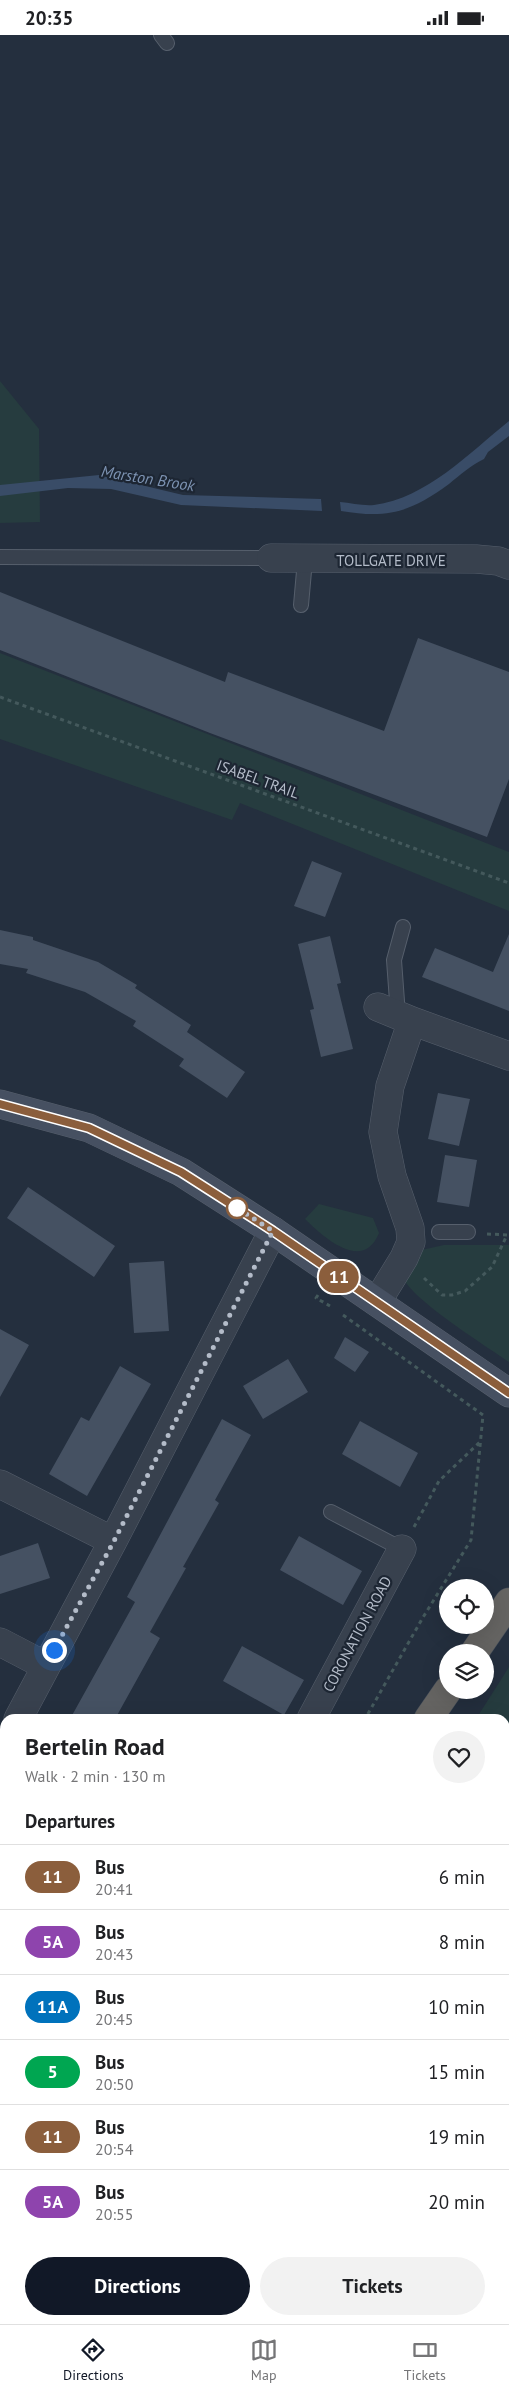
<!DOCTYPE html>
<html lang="en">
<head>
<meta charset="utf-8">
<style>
  :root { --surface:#fff; --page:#f2f2f2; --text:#202124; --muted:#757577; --line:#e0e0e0; --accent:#111827 }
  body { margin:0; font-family:"PT Sans",sans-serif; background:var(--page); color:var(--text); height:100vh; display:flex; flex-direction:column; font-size:19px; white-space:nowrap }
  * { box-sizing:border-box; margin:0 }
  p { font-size:16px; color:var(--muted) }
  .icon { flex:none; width:28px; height:28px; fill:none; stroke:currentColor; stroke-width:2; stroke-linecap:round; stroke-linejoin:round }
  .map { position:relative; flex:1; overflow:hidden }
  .drawer { position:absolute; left:0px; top:1679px; width:510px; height:611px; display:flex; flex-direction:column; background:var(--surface); border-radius:15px 15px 0 0; box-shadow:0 5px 20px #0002 }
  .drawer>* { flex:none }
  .badge { padding:0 10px; border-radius:16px; font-size:18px; line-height:32px }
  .controls { position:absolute; left:439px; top:1544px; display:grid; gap:10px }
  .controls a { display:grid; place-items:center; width:55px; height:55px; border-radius:50%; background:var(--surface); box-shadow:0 5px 20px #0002; font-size:25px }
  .you { position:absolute; width:25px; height:25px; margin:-12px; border:4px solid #fff; border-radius:50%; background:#1a73e8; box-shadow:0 0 0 8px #1a73e833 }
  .map>.badge { position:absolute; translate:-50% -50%; box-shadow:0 0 0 2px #fff }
  h2 { padding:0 25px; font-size:19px; line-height:45px }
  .round { display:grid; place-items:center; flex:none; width:52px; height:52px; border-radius:26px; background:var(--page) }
  .headline { display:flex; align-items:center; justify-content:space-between; height:85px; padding:0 25px }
  h1 { font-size:24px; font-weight:700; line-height:38px }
  .cta { display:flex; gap:10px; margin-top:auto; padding:10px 25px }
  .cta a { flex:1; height:58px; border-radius:30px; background:var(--accent); color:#fff; font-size:20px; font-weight:700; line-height:58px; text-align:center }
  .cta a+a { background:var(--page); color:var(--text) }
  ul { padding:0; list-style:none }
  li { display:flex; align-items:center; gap:15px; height:65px; padding:0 25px; border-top:1px solid var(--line) }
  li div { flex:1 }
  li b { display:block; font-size:19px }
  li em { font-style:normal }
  li .badge { min-width:55px; font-weight:700; text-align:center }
  .status { display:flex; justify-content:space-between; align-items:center; height:35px; padding:0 25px; background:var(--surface); direction:ltr }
  .status svg { height:14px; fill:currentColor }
  .tabs { display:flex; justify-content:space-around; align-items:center; height:70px; border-top:1px solid var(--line); background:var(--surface); font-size:14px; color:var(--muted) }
  .tabs a { display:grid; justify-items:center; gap:2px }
  .tabs .current { color:var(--accent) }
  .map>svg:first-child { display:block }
  .green { fill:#263c3f }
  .water { fill:#394c67 }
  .building { fill:#455162 }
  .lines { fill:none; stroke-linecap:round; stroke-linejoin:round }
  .service-casing { stroke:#565f6c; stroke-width:16 }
  .minor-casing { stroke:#565f6c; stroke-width:29 }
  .secondary-casing { stroke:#565f6c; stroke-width:29 }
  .trunk-casing { stroke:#434c59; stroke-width:29 }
  .path { stroke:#44595c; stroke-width:3; stroke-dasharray:4 4; stroke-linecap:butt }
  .service { stroke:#38414e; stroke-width:14 }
  .minor { stroke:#38414e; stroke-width:28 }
  .secondary { stroke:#465061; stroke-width:28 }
  .trunk { stroke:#656462; stroke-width:28 }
  .line-casing { stroke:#fff; stroke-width:11 }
  .line { stroke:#8b5e3c; stroke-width:8 }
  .walk { stroke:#b4bcc9; stroke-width:5; stroke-dasharray:0 9 }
  .stop-dot { fill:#fff; stroke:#8b5e3c; stroke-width:2.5 }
  .labels { text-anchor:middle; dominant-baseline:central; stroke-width:4.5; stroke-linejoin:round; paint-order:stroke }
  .street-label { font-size:15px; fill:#b4bcc9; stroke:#1d2633 }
  .water-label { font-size:16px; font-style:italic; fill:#7c92b1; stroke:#1d2633 }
</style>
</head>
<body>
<div class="status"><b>20:35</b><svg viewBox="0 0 49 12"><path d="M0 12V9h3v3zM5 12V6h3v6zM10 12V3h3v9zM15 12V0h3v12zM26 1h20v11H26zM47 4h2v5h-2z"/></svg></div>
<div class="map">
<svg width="509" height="2289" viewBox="0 0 509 2289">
  <rect width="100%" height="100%" fill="#242f3e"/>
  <path class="green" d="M0 346 39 394 40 487 0 488Z
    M0 618 509 817V876L240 768 232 785 0 704Z
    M319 1169 373 1183 379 1198C363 1238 323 1202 305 1184Z
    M444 1210H509V1327C486 1311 414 1266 404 1244L417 1216Z
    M509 1632V2083L505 2081V1684H476Z
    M107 2285H192L190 2289H106Z"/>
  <path class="water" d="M509 386V401L488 417 484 424C471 430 460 440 449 449 410 477 389 484 341 476L340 467C351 468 363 471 374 470 427 463 469 418 509 386Z
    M99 440 183 460 321 464 322 476 181 470 111 454 68 453 0 461V450Z"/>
  <path class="building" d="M0 557 225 647 228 637 384 696 418 603 509 637V744L487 802 210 698 0 615Z
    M312 826 342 838 325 882 294 871Z
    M0 895 33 902V905L98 927 137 950 135 953 191 990 187 997 245 1037 227 1063 179 1031 184 1024 133 991 136 986 85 957 26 938 28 934 0 929Z
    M509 899V976L422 942 435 913 493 937Z
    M330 901 341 948 337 949 353 1014 321 1022 310 975 314 974 298 909Z
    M438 1058 470 1064 459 1111 428 1104Z
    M445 1120 477 1125 469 1172 437 1167Z
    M28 1152 115 1211 94 1242 7 1183Z
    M164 1226 169 1296 134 1298 129 1228Z
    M0 1294 29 1310 0 1362Z
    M345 1302 369 1317 355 1337 334 1323Z
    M288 1324 308 1357 263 1384 243 1351Z
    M120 1331 151 1349 87 1461 49 1439 81 1382 89 1386Z
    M222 1384 251 1400 215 1465 219 1468 183 1532 186 1533 150 1597 160 1603 115 1684H70L135 1567 127 1562Z
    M360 1386 418 1418 400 1452 342 1419Z
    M299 1501 362 1536 343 1570 280 1535Z
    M38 1508 50 1543 0 1559V1521Z
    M242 1611 304 1645 284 1680 223 1646Z"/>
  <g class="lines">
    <g class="service-casing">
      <path id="service" d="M161 0 167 8
        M0 522 271 523
        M301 570 305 525
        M398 980 394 925 403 892
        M439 1197H468
        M331 1477 402 1514
        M505 2168 509 2174
        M0 2173 5 2175
        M505 2209 509 2210
        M208 2289 210 2285"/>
    </g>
    <g class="minor-casing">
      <path id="minor" d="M271 523 476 524 498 526 509 530
        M378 972 412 986
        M377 1267 404 1223 411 1207 410 1193 392 1141 383 1097 390 1051 412 986 509 1021
        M0 1449 113 1506
        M0 1607 46 1631
        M18 1684 113 1506 273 1196
        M311 1684 402 1514
        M0 1719 5 1709
        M0 2275 5 2266"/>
    </g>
    <g class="secondary-casing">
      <path id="secondary" d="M0 1069 89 1093 181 1137 273 1196 509 1358"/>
    </g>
    <g class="trunk-casing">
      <path id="trunk" d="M474 1618 509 1567
        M428 1684 448 1655
        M81 2289 83 2285"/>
    </g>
    <path class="path" d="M0 662 509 848
      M487 1199 509 1200
      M424 1243 442 1260H452L465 1256 492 1232 507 1200
      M318 1260 316 1263 330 1271
      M343 1280 483 1380 471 1505 422 1584 365 1684
      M414 1492 439 1446 482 1405
      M40 2289 42 2285"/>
    <use href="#service" class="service"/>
    <use href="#minor" class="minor"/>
    <use href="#secondary" class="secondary"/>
    <use href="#trunk" class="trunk"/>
  </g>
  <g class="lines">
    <g class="line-casing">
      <path id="line" d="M0 1069 89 1093 181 1137 273 1196 509 1358"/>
    </g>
    <use href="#line" class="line"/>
    <path class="walk" d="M54 1615 114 1506 273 1196 237 1173"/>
  </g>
  <circle class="stop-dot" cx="237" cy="1173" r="10"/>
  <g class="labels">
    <g class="street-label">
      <text x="391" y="525">TOLLGATE DRIVE</text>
      <text transform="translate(258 744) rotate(20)">ISABEL TRAIL</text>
      <text transform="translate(357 1599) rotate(-62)">CORONATION ROAD</text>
    </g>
    <g class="water-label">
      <text transform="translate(148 443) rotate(9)">Marston Brook</text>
    </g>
  </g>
</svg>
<div class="controls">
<a><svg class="icon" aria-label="locate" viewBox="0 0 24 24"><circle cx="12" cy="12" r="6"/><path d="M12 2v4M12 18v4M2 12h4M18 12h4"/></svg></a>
<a><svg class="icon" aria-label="layers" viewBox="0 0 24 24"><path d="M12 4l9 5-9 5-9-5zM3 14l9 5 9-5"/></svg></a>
</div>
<div class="you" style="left:54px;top:1615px"></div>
<b class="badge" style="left:339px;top:1242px;background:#8b5e3c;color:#fff">11</b>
<section class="drawer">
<div class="headline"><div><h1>Bertelin Road</h1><p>Walk · 2 min · 130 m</p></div><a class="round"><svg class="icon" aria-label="heart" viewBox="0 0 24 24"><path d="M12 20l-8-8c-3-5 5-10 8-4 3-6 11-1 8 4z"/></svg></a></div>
<h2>Departures</h2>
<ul>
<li><span class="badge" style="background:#8b5e3c;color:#fff">11</span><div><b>Bus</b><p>20:41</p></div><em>6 min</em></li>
<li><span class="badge" style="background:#8e44ad;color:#fff">5A</span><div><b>Bus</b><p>20:43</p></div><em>8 min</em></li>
<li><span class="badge" style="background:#0072bc;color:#fff">11A</span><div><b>Bus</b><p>20:45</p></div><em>10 min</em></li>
<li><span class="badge" style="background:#00a651;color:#fff">5</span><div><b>Bus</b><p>20:50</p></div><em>15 min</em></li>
<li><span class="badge" style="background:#8b5e3c;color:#fff">11</span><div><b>Bus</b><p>20:54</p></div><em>19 min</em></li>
<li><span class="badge" style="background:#8e44ad;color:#fff">5A</span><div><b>Bus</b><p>20:55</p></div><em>20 min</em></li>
</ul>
<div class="cta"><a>Directions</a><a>Tickets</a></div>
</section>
</div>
<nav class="tabs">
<a class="current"><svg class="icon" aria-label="directions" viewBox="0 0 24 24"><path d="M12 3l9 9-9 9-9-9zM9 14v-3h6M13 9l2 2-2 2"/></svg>Directions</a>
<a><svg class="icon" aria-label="map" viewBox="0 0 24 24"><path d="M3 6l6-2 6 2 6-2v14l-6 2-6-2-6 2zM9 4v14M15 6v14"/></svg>Map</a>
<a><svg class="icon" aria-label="tickets" viewBox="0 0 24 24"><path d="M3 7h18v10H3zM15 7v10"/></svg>Tickets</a>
</nav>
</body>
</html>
